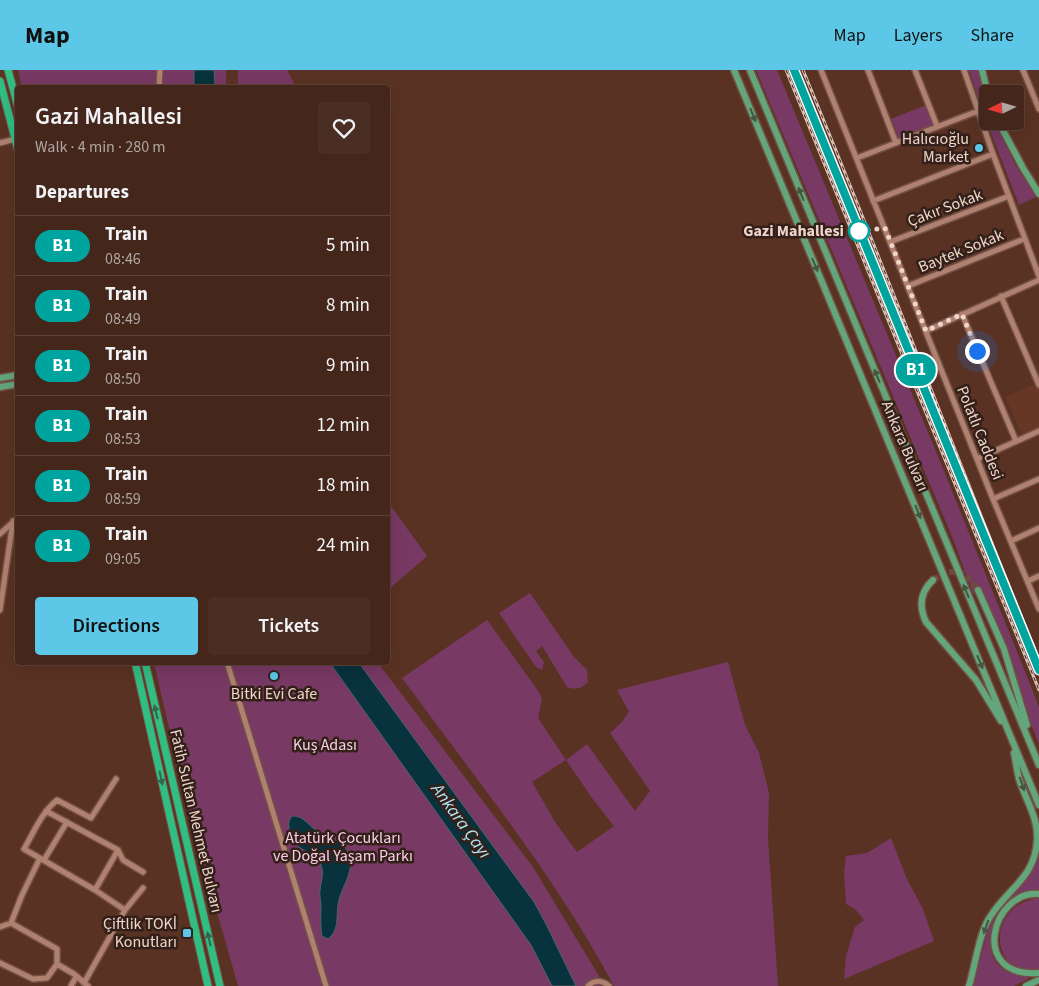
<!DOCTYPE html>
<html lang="en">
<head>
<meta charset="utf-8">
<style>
  :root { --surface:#44261a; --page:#4b2e23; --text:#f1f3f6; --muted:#afa5a2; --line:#5c4339; --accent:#5cc7e7 }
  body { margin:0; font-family:"Source Sans 3",sans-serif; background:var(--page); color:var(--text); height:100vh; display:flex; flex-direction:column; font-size:19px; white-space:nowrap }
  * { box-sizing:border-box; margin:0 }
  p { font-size:16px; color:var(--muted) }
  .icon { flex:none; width:28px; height:28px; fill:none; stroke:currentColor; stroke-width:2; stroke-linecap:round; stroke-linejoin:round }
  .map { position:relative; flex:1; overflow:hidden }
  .details { position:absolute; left:15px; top:15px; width:375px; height:580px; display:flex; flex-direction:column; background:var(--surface); border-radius:5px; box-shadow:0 5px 20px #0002,0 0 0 1px var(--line) }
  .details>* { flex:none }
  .badge { padding:0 10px; border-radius:16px; font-size:18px; line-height:32px }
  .needle { width:32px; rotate:265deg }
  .controls { position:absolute; left:979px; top:15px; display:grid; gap:10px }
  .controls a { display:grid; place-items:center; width:45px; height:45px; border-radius:5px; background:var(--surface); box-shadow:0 5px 20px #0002,0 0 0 1px var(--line); font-size:25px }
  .you { position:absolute; width:25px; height:25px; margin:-12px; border:4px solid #fff; border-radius:50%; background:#1a73e8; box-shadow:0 0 0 8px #1a73e833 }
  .map>.badge { position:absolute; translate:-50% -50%; box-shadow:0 0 0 2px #fff }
  h2 { padding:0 20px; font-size:19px; line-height:45px }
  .round { display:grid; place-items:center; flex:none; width:52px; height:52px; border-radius:5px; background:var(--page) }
  .summary { display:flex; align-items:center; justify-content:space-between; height:85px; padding:0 20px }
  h1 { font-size:24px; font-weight:600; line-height:38px }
  .button { display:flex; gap:10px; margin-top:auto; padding:10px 20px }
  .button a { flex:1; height:58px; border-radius:5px; background:var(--accent); color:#111; font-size:20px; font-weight:600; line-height:58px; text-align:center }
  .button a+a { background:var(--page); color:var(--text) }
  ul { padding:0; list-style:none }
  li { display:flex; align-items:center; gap:15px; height:60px; padding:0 20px; border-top:1px solid var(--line) }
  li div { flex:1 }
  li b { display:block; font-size:19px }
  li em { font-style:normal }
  li .badge { min-width:55px; font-weight:700; text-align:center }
  header { display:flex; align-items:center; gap:30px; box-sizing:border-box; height:70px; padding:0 25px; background:var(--accent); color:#111 }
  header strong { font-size:24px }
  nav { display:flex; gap:28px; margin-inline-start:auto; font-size:18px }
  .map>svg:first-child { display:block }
  .built { fill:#673726 }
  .green { fill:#783964; fill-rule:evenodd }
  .water { fill:#08323d; stroke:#4d6368 }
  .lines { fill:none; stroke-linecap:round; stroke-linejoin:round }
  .major-tunnel { stroke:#704a3c; stroke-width:6; stroke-dasharray:6 3; stroke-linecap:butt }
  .minor-casing { stroke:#735144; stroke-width:8 }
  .major-casing { stroke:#735144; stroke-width:9 }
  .highway-casing { stroke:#735144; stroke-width:9 }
  .minor { stroke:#b08170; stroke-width:5 }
  .major { stroke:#63a67b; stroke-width:6 }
  .highway { stroke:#30be83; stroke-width:7 }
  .rail-casing { stroke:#dbbfb5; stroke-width:3 }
  .rail { stroke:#332019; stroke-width:1; stroke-dasharray:4; stroke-linecap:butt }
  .oneway { fill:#465640 }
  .oneway2 { fill:#326749 }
  .line-casing { stroke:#fff; stroke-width:11 }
  .line { stroke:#00a49f; stroke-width:8 }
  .walk { stroke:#efd5cc; stroke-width:5; stroke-dasharray:0 9 }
  .poi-dot { fill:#5cc7e7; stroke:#332019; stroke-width:2 }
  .stop-dot { fill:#fff; stroke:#00a49f; stroke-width:2.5 }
  .labels { text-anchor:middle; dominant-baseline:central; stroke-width:5; stroke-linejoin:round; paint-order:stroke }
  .poi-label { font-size:16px; fill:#efd5cc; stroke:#332019; text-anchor:end }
  .street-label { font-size:16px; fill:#efd5cc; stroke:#332019 }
  .stop-label { font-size:16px; font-weight:bold; fill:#efd5cc; stroke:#332019; text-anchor:end }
  .park-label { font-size:16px; fill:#f9cee9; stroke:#332019 }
  .water-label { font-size:18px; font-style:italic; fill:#b0e6f8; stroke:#332019 }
</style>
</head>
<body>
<header>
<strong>Map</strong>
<nav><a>Map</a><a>Layers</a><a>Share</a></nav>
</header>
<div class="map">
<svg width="1039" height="916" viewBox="0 0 1039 916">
  <rect width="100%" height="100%" fill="#5a3223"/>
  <path class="built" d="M1037 313 1039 318V357L1022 365 1005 327Z"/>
  <path class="green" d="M18 0H226V17H22Z
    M238 0H287L296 17H238Z
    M756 0H777L942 396 1028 609 1039 637V674L1022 631 1009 582 981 518 973 524 953 469Z
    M969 0H978L987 36 988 51H994L1016 96 1036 127 1019 135 982 40Z
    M926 35 934 55 899 69 891 49Z
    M388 432 427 486 388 520Z
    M530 523 574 587 587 600 588 612C581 619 576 620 567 617L542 576 536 581 544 592 542 600 536 597 499 543Z
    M487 550 539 622 542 629 538 648 566 690 587 674 635 741 650 721 610 663 621 653 629 642 617 620 728 592 745 655 759 683 769 723 768 769 778 916H614C555 806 476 709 402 608ZM566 690 592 728 614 756 577 782 555 752 532 712Z
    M154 593H378L533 797 605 916H238L188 740Z
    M891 768 906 807 923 839 934 871 844 909 846 886 855 857 864 850 855 839 846 834 844 804 846 786 867 783Z
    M1039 782V821C997 818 968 889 1013 904 1018 906 1023 906 1028 907V909L1014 916H973L991 849 998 838 1022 815 1038 788Z
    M1035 828H1039V900C1033 900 1025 903 1020 901 1016 900 1013 896 1010 894 995 877 997 854 1014 838 1020 833 1027 831 1035 828Z"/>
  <path class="water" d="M194 0H214L215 17H194Z
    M330 593H359L534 832 546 854 576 916H552L531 875Z
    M292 746C303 745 308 755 317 761 326 767 340 770 346 779 358 796 343 814 339 830 335 844 341 859 328 869L322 866C320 855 321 846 321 835 321 830 319 825 320 820 321 811 325 802 320 793 311 777 296 785 290 761 288 755 288 751 292 746Z"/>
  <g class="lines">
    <path class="major-tunnel" d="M933 510C952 496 966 500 978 520"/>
    <g class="minor-casing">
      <path id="minor" d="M821 0 993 429 1039 539
        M868 0 896 73
        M915 0 937 56
        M964 0 993 84 1039 206
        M1023 0 1039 39
        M159 18 160 0
        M0 73 15 69
        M857 88 978 41
        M873 131 993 84
        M890 172 1009 126
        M908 216 1024 169
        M1001 226 1039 315
        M962 244 1016 371
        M926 261 1039 210
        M977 389 1039 361
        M993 429 1039 409
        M0 464 13 452
        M1011 471 1039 458
        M1028 511 1039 506
        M0 540 13 451H18
        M227 592 326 916
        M116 709 91 748 57 730C42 742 34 762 24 779L95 820 125 840
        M46 741 118 780 95 820
        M118 780 123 790 143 802
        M44 790 67 752
        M11 853 22 825 40 788
        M0 857 11 853 57 879V894L47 908 33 909 0 893
        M57 894 74 904 88 916
        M84 913 125 840 143 818
        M71 916 76 907
        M588 916C594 910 602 910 609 916"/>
    </g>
    <g class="major-casing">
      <path id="major" d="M734 0 1039 735
        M750 0 1039 695
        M982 0 988 24
        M998 51 1023 98 1039 124
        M0 308 18 305
        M0 317 18 314
        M933 510C920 522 919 537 926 552L976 610 1001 651
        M978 520 1004 579 1027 655
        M1039 824C992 820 968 908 1039 903
        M969 916C975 897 979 863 990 847 1007 819 1035 808 1037 771 1039 750 1027 732 1020 712 1017 703 1016 692 1014 683
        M1026 916 1039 910"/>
    </g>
    <g class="highway-casing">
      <path id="highway" d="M8 0 18 37
        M0 11 18 80
        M135 592 208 916
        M145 592 220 916"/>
    </g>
    <use href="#minor" class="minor"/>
    <use href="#major" class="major"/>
    <use href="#highway" class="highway"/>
    <g class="rail-casing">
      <path id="rail" d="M786 0 1039 620
        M803 0C884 195 959 394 1039 590"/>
    </g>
    <use href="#rail" class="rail"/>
  </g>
  <defs><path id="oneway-solid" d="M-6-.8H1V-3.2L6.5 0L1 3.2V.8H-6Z" transform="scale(1.25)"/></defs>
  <g class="oneway">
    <use href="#oneway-solid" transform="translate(753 45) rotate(68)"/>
    <use href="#oneway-solid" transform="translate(801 124) rotate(-112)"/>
    <use href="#oneway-solid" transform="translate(815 195) rotate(67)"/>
    <use href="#oneway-solid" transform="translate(877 306) rotate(-113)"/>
    <use href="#oneway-solid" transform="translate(918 442) rotate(68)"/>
    <use href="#oneway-solid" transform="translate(966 521) rotate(-113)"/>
    <use href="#oneway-solid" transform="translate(980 592) rotate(67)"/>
    <use href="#oneway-solid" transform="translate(1022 714) rotate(71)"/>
    <use href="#oneway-solid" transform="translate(986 857) rotate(109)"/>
  </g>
  <g class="oneway2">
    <use href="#oneway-solid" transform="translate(156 642) rotate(-103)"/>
    <use href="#oneway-solid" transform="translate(161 708) rotate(78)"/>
    <use href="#oneway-solid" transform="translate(209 869) rotate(-103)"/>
  </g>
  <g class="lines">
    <g class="line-casing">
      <path id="line" d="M794 0 1039 600"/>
    </g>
    <use href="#line" class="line"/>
    <path class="walk" d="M859 161 885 158 926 261 962 244 977 281"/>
  </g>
  <g class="poi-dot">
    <circle cx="979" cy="78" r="5"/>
    <circle cx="274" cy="606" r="5"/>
    <rect x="182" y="858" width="10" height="10" rx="2.5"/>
  </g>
  <circle class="stop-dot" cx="859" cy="161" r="10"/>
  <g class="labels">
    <g class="poi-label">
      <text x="969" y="69">Halıcıoğlu<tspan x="969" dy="18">Market</tspan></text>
      <text x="274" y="624" text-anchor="middle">Bitki Evi Cafe</text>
      <text x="177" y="854">Çiftlik TOKİ<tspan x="177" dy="18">Konutları</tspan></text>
    </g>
    <g class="street-label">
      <text transform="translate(945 138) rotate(-21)">Çakır Sokak</text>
      <text transform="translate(961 181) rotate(-22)">Baytek Sokak</text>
      <text transform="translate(980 363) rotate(68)">Polatlı Caddesi</text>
      <text transform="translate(905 376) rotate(67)">Ankara Bulvarı</text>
      <text transform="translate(196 751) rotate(77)">Fatih Sultan Mehmet Bulvarı</text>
    </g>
    <g class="stop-label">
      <text x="844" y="161">Gazi Mahallesi</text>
    </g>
    <g class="park-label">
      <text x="325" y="675">Kuş Adası</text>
      <text x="343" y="768">Atatürk Çocukları<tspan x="343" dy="18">ve Doğal Yaşam Parkı</tspan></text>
    </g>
    <g class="water-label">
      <text transform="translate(461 751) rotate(54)">Ankara Çayı</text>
    </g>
  </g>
</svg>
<div class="controls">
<a><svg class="needle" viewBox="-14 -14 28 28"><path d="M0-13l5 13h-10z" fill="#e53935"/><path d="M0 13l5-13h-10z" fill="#afa5a2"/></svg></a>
</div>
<div class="you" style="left:977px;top:281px"></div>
<b class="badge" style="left:916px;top:300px;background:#00a49f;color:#fff">B1</b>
<section class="details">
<div class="summary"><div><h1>Gazi Mahallesi</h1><p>Walk · 4 min · 280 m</p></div><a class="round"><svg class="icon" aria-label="heart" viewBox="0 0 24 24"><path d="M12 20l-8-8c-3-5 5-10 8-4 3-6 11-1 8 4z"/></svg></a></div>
<h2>Departures</h2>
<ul>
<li><span class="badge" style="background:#00a49f;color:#fff">B1</span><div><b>Train</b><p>08:46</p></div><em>5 min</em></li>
<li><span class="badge" style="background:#00a49f;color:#fff">B1</span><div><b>Train</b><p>08:49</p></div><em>8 min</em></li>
<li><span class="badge" style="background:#00a49f;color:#fff">B1</span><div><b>Train</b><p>08:50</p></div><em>9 min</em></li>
<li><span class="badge" style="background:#00a49f;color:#fff">B1</span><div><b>Train</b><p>08:53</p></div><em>12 min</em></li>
<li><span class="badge" style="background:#00a49f;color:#fff">B1</span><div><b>Train</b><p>08:59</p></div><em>18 min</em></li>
<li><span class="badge" style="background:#00a49f;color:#fff">B1</span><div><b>Train</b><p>09:05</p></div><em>24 min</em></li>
</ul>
<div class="button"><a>Directions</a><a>Tickets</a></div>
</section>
</div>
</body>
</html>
